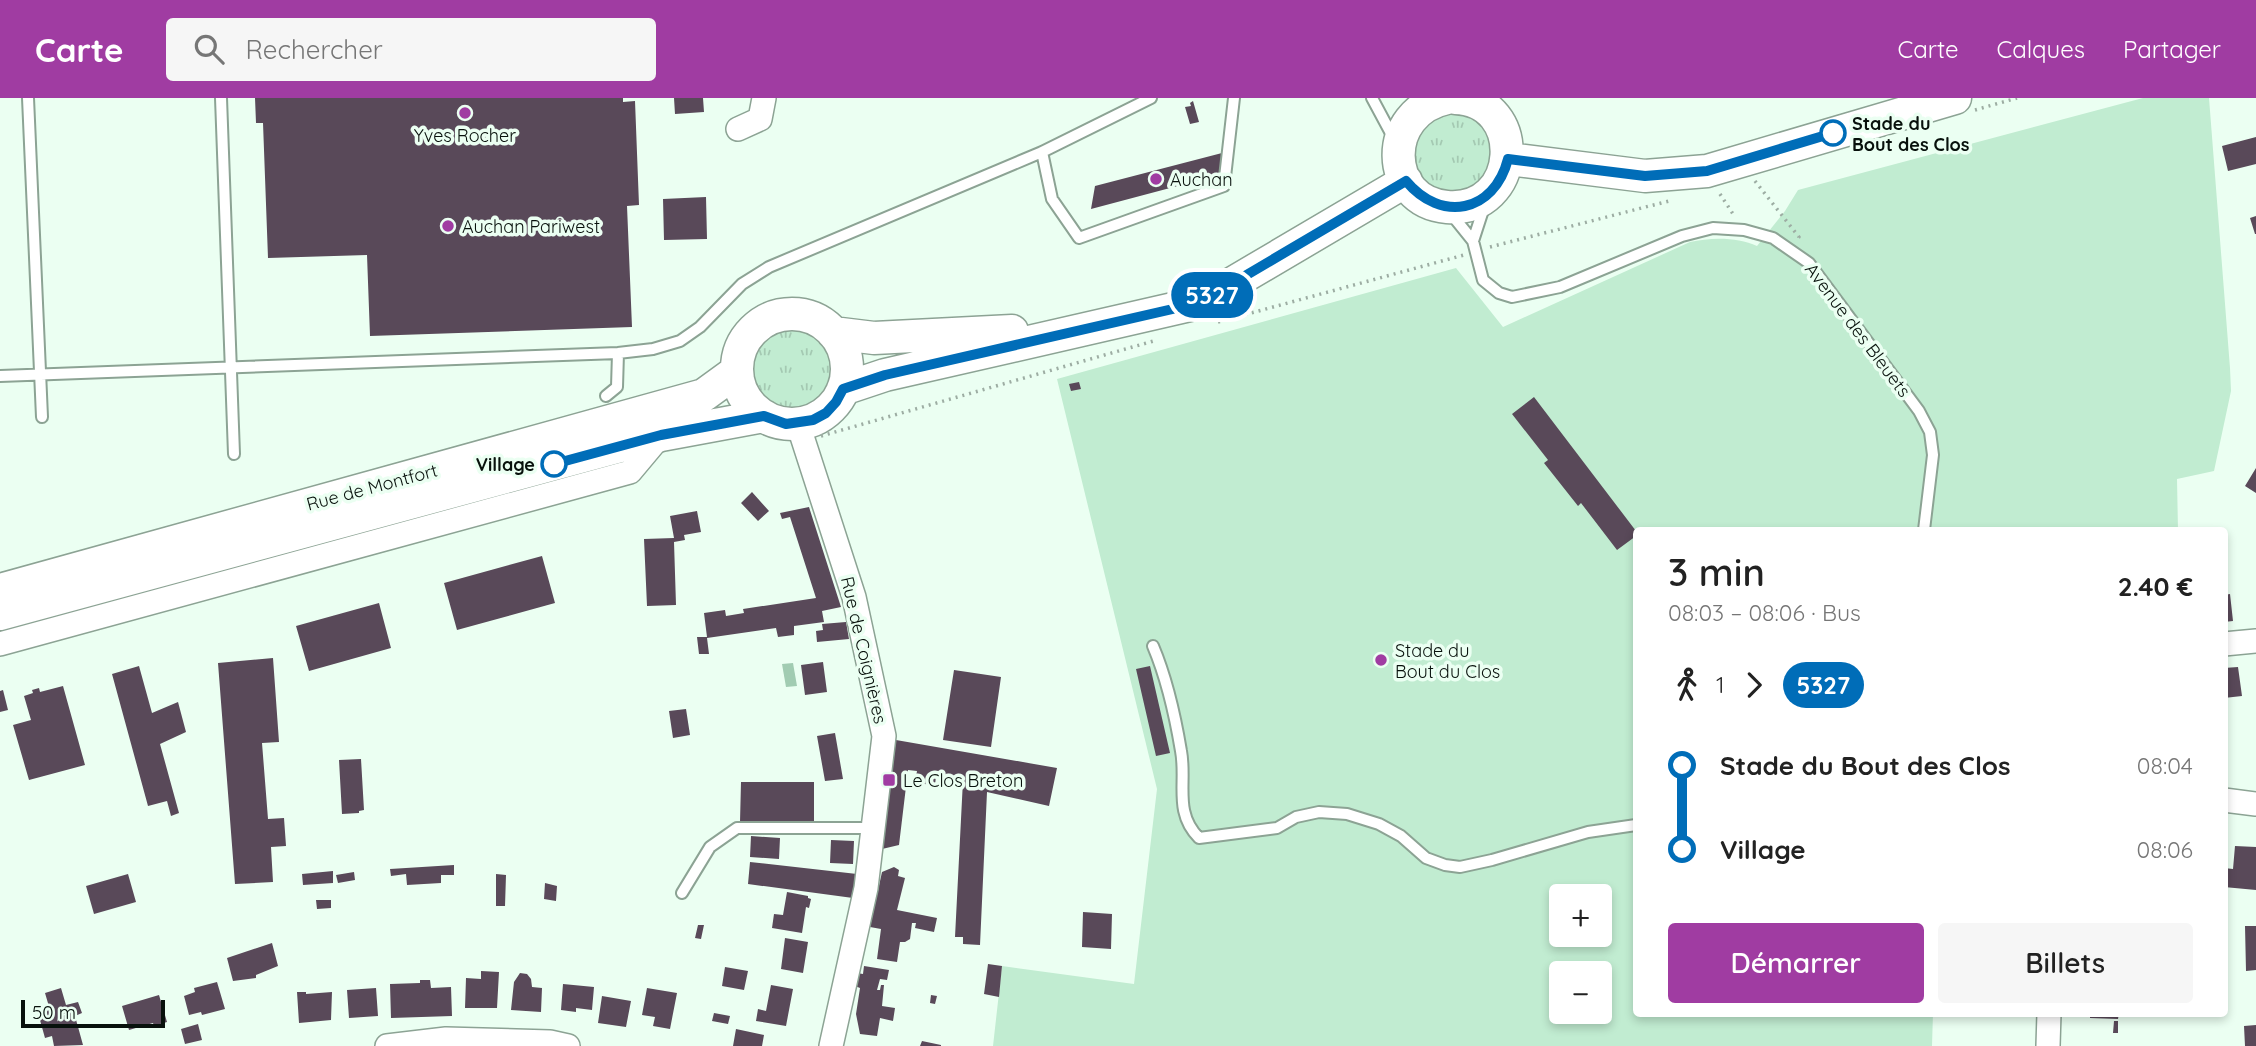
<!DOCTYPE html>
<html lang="fr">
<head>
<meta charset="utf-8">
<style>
  :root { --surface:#fff; --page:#f6f6f6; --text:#222; --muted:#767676; --accent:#a03ca2 }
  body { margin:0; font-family:Quicksand,sans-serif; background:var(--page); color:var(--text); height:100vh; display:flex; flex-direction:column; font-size:26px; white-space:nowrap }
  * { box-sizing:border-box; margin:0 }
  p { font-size:23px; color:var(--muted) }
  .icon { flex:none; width:38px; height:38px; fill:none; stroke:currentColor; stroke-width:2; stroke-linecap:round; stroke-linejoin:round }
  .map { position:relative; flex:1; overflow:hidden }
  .details { position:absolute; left:1633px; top:429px; width:595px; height:490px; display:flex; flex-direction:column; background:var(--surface); border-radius:7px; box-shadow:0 4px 10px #0003 }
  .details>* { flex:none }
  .badge { padding:0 14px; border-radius:23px; font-size:24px; line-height:46px }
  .fabs { position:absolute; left:1549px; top:786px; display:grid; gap:14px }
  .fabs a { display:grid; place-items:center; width:63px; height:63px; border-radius:7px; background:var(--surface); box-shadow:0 4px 10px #0003; font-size:35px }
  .scale { position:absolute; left:21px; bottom:18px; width:144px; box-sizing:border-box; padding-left:7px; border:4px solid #08110c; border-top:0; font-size:19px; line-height:24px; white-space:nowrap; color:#08110c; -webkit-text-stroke:5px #ebfff2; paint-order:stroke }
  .map>.badge { position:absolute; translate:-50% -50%; box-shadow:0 0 0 4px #fff }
  .legs { display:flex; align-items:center; gap:10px; height:77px; padding:0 35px; font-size:23px }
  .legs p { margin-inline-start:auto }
  .head { display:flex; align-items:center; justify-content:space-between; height:119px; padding:0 35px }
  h1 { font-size:38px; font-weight:600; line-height:52px }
  .cta { display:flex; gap:14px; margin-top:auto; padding:14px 35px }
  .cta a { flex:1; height:80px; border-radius:7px; background:var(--accent); color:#fff; font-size:28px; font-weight:600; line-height:80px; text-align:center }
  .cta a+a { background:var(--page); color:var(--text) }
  ul { padding:0 35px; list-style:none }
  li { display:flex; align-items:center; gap:24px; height:84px; font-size:26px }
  li i { display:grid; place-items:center; width:10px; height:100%; margin:0 9px; background:currentColor }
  li i::after { content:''; width:18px; height:18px; margin:-9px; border:5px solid; border-radius:50%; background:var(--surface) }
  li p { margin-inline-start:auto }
  li:first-child i { background:linear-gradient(#0000 50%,currentColor 0) }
  li:last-child i { background:linear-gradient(currentColor 50%,#0000 0) }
  header { display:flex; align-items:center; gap:42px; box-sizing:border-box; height:98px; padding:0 35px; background:var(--accent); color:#fff }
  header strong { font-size:33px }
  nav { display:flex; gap:38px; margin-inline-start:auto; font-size:24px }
  .search { width:490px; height:63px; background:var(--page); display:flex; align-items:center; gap:18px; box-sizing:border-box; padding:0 24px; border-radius:7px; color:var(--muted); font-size:26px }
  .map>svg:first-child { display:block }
  .grass { fill:url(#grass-tufts) }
  .pitch { fill:#c1ecd1; fill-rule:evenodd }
  .water { fill:#a1ccb2 }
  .building { fill:#594959 }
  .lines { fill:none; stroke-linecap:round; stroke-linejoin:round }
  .lane-casing { stroke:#8ca394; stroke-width:14 }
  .street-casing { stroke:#8ca394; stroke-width:26 }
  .secondary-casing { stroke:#8ca394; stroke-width:35 }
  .path { stroke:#9dada3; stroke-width:3.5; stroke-dasharray:2 5; stroke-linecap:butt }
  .lane { stroke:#fff; stroke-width:10 }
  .street { stroke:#fff; stroke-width:23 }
  .secondary { stroke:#fff; stroke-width:32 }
  .line-1-casing { stroke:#fff; stroke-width:16 }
  .line-1 { stroke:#006db8; stroke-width:10 }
  .poi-dot { fill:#a03ca2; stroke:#ebfff2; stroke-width:2.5 }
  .stop-1-dot { fill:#fff; stroke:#006db8; stroke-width:3.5 }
  .labels { text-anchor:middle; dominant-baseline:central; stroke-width:7; stroke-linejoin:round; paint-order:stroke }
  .stop-label { font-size:18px; font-weight:bold; fill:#08110c; stroke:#ebfff2; text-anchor:start }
  .poi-label { font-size:18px; fill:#08110c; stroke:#ebfff2; text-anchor:start }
  .street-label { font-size:18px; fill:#08110c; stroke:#ebfff2 }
</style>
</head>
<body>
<header>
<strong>Carte</strong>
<div class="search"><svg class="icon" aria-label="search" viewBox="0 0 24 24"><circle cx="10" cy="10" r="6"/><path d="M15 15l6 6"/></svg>Rechercher</div>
<nav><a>Carte</a><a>Calques</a><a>Partager</a></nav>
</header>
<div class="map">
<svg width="2256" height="948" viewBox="0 0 2256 948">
  <defs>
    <pattern id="grass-tufts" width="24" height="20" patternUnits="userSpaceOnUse" patternTransform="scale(1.75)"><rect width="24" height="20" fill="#c1ecd1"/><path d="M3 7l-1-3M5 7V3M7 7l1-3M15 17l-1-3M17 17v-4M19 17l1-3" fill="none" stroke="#a4c9b2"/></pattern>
  </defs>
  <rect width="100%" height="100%" fill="#ebfff2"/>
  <path class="grass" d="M1455 13 1481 22 1496 59 1474 91C1465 92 1455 96 1447 95 1412 90 1404 42 1429 22 1435 17 1448 16 1455 13Z
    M752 271a42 42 0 1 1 84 0a42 42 0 1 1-84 0Z"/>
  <path class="pitch" d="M2143 0H2209L2230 270 2231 293 2214 373 2177 381 2178 432H1636V915H1933L1932 948H993L1002 868 1134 886 1157 691 1057 281 1456 170 1503 229 1690 144C1711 139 1738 139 1757 148L1785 113 1798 92ZM1561 798H1600V836H1561ZM1561 875H1600V914H1561Z"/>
  <path class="water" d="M793 565 797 588 786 589 782 566Z"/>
  <path class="building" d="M255 0H623V4L635 3 639 107 627 108 632 229 370 238 367 157 268 160 263 25H256Z
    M674 0H703L704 14 675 16Z
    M1193 3 1199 24 1190 26 1185 9 1191 8 1190 5Z
    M2256 39V66L2228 73 2222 48Z
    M1222 55 1219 77 1091 111 1095 88Z
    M706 99 707 141 664 142 663 101Z
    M2256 118V136H2255L2250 120Z
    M1079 284 1081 291 1071 293 1069 286Z
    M1534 299 1636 433V438L1617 452 1581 405 1578 408 1544 365 1548 362 1512 316Z
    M2256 370V395L2245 388Z
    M752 394 769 413 758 423 741 405Z
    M809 409 841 509 822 513 824 524 794 528V537L778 539 776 530 707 540 709 556H699L697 539H707L704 515 725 512 726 518 744 515 743 511 816 500 790 419 782 421 780 415Z
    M697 413 701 434 684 437 685 442 674 444 676 507 647 508 644 441 674 440 670 418Z
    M542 458 555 505 457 532 444 485Z
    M2230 496 2233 523 2224 524V497Z
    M379 505 391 550 309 573 296 528Z
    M846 524 849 541 817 544 816 533 823 532 822 526Z
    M273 560 279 644 262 645 268 721 284 720 286 748 271 749 273 784 235 786 218 565Z
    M823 564 827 594 805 597 801 567Z
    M139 568 152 615 178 604 186 634 160 646 179 715 171 718 167 703 148 708 112 576Z
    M1150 568 1170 655 1156 658 1136 571Z
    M2238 569 2242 598 2224 600V570Z
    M954 572 1001 579 991 649 943 642Z
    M63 588 85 667 29 682 13 627 31 622 24 598 33 595 32 592 39 590 40 594Z
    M3 592 8 612 0 614V593Z
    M686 611 690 637 673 640 669 613Z
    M835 635 843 681 825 683 817 638Z
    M896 642 1057 670 1049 708 987 694 980 847 963 846V839H955L963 682 936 677 935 688 915 684 917 673 908 672 899 747 882 751Z
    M361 661 364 712 359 713V715L342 716 339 662Z
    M741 684H814V725L740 724Z
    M751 738 780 740 779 761 750 759Z
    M831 742 854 743 853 766 830 765Z
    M2235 748 2256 749V792L2224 789V770L2233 771Z
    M750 764 857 776 853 800 748 786Z
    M454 767V777H441V785L407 787 406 776 391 778 390 771Z
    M894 769 899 772 898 778 905 780 897 812 937 820 934 834 915 830 916 825H912L910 841 905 844H900L897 864 877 861 881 831 870 829 882 774Z
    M333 773V785L303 787 302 776Z
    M354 774 355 782 338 785 336 777Z
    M128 776 136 804 94 816 86 788Z
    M496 776 506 777 505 808H496Z
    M545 785 557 788 556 803 544 801Z
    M787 794 808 798V800L811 801 809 810 806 809 802 835 772 830 774 816 783 817Z
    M316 802H331V810L317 811Z
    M1083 814 1112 816 1111 851 1082 849Z
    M698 827H704L701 841 695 840Z
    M2245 828H2256V872L2246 873Z
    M785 840 808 844 803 875 781 871Z
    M272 845 278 868 256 877V880L233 883 227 860Z
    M988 866 1002 868 999 899 984 896Z
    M864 868 889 872 887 882 880 881 877 892H880L881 887H884L882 908 895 910 893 923 880 920 877 938 860 936 856 916 860 890 855 888 857 875 863 876Z
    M725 869 748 873 744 892 722 888Z
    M481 873 499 874 497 910H465L466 880 481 881Z
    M520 875 527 876 531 881 532 889 542 890 541 914 511 912 514 884Z
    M420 882H430L431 890 451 889 452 918 391 920 390 886 420 885Z
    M217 884 225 911 202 917 201 914 189 917 184 898 195 894 194 890Z
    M563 886 594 889 592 912 576 910V914L561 912Z
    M771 887 793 891 786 928 756 923 758 911 766 913Z
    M61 890 66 907 78 904 82 915 75 918 83 947 54 948 52 938 45 940 38 915 50 912 45 895Z
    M376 890 378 918 349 920 347 892Z
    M647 890 677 895 670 931 653 928 655 919 642 917Z
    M297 894H306V896L332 894 331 922 299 925Z
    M159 897 167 924 154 928 153 925 129 932 122 908Z
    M931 897 937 898 935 906 930 905Z
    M602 898 631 903 626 929 598 925Z
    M714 915 730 918 728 926 712 923Z
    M1997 915H2020V919H1997Z
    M2090 915H2119L2118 921 2090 920Z
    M2114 923H2118V935H2113Z
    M198 926 202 942 185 946 181 931Z
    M2256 927V948H2245L2244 928Z
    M736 931 764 937 762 948H733Z
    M922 943 941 947V948H920Z"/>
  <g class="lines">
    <g class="lane-casing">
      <path id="lane" d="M28 0 42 319
        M221 0 234 356
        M1372 0 1394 41
        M1042 54 1052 101 1079 140 1224 88 1234 0
        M1448 112 1473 143 1483 182 1499 195 1512 199 1560 189 1682 138 1713 130 1744 132 1773 140 1809 165 1919 313 1930 334 1933 357 1924 432
        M1473 143 1485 106
        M0 278 618 255 653 251 680 243 700 229 742 186 769 169 1042 54 1151 0
        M606 298 617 289 618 255
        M1153 548C1167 581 1175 617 1181 653 1187 684 1173 714 1199 740L1277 730 1296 719 1319 714 1347 716 1379 726 1401 738 1426 760 1445 767 1460 769 1492 762 1588 734 1636 727
        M682 795 710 749 737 730H873"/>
    </g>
    <g class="street-casing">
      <path id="street" d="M738 31 760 21 764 0
        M798 326 854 499 884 638 866 790 831 948
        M0 546 630 374 661 337
        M2224 546 2256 543
        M2224 702 2256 706
        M387 948 446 941 550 944 568 948
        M2048 948 2049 915"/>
    </g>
    <g class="secondary-casing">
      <path id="secondary" d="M1447 0C1381 14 1384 104 1447 109 1522 115 1528 2 1455 0
        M1508 61 1645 78 1707 73 1955 0
        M737 271a55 55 0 1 1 110 0a55 55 0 1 1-110 0Z
        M833 235 874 240 1012 233
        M843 291 885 277 1199 205 1406 83
        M0 492 704 297 737 273
        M0 516 661 337 764 318"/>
    </g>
    <path class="path" d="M1975 12 2017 0
      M1870 53 1887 49 1892 45
      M1755 83 1799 139 1798 140
      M1720 96 1735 119
      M1490 149 1669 103
      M1218 224 1464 157
      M821 338 1157 242"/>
    <use href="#lane" class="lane"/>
    <use href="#street" class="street"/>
    <use href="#secondary" class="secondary"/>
  </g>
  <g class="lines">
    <g class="line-1-casing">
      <path id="line-1" d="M554 366 661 337 764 318 786 326 813 322 826 315 836 304 843 291 885 277 1199 205 1406 83C1441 125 1494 115 1508 61L1645 78 1707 73 1833 35"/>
    </g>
    <use href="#line-1" class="line-1"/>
  </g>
  <g class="poi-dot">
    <circle cx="465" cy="15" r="7"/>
    <circle cx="1156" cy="81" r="7"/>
    <circle cx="448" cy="128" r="7"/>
    <circle cx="1381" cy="562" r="7"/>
    <rect x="882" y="675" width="14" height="14" rx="3.5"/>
  </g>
  <g class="stop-1-dot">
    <circle cx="1833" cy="35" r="12"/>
    <circle cx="554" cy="366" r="12"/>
  </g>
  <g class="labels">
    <g class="stop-label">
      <text x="1852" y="25">Stade du<tspan x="1852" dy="21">Bout des Clos</tspan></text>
      <text x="535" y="366" text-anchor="end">Village</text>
    </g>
    <g class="poi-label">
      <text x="465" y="37" text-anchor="middle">Yves Rocher</text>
      <text x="1170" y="81">Auchan</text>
      <text x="462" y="128">Auchan Pariwest</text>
      <text x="1395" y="552">Stade du<tspan x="1395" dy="21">Bout du Clos</tspan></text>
      <text x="903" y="682">Le Clos Breton</text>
    </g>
    <g class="street-label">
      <text transform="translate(1858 232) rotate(53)">Avenue des Bleuets</text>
      <text transform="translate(372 389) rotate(-15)">Rue de Montfort</text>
      <text transform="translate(864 552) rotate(77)">Rue de Coignières</text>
    </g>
  </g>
</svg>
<div class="fabs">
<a>+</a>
<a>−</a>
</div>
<div class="scale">50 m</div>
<b class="badge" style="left:1212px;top:197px;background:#006db8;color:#fff">5327</b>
<section class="details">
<div class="head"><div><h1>3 min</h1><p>08:03 – 08:06 · Bus</p></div><b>2.40 €</b></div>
<div class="legs"><svg class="icon" aria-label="walk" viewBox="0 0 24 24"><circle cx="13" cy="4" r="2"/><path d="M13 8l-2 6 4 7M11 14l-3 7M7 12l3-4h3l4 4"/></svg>1<svg class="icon" aria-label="forward" viewBox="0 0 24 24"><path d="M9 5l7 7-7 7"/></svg><b class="badge" style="background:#006db8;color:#fff">5327</b></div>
<ul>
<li><i style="color:#006db8"></i><b>Stade du Bout des Clos</b><p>08:04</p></li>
<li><i style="color:#006db8"></i><b>Village</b><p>08:06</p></li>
</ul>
<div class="cta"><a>Démarrer</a><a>Billets</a></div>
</section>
</div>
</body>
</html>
